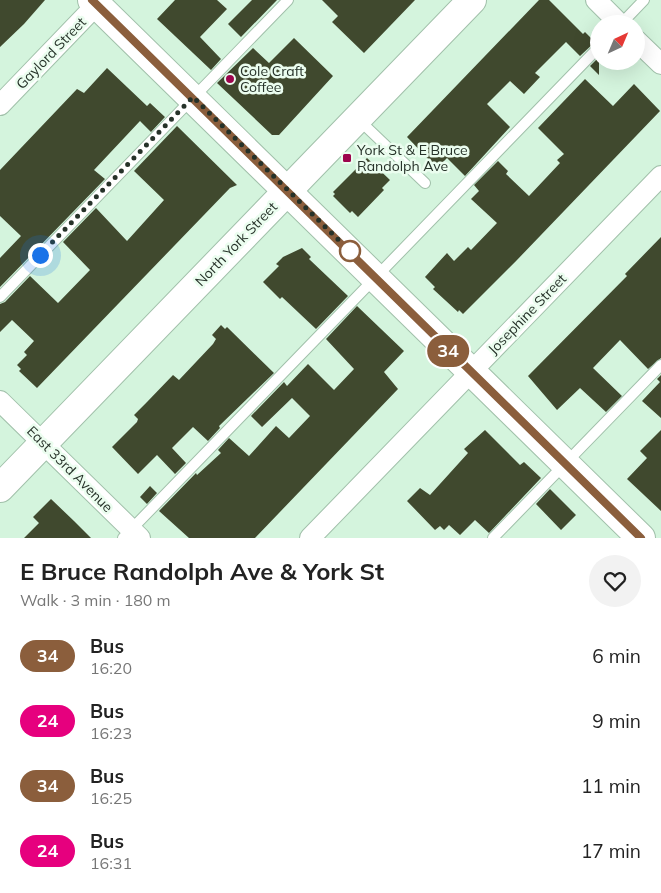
<!DOCTYPE html>
<html lang="en">
<head>
<meta charset="utf-8">
<style>
  :root { --surface:#fff; --page:#f2f2f2; --text:#222; --muted:#767676 }
  body { margin:0; font-family:Mulish,sans-serif; background:var(--page); color:var(--text); height:100vh; display:flex; flex-direction:column; font-size:19px; white-space:nowrap }
  * { box-sizing:border-box; margin:0 }
  p { font-size:16px; color:var(--muted) }
  .icon { flex:none; width:28px; height:28px; fill:none; stroke:currentColor; stroke-width:2; stroke-linecap:round; stroke-linejoin:round }
  .map { position:relative; height:538px; overflow:hidden }
  .details { display:flex; flex-direction:column; background:var(--surface); flex:1 }
  .details>* { flex:none }
  .badge { padding:0 10px; border-radius:16px; font-size:18px; line-height:32px }
  .needle { width:32px; rotate:44deg }
  .fabs { position:absolute; left:590px; top:15px; display:grid; gap:10px }
  .fabs a { display:grid; place-items:center; width:55px; height:55px; border-radius:50%; background:var(--surface); box-shadow:0 5px 20px #0002; font-size:25px }
  .you { position:absolute; width:25px; height:25px; margin:-12px; border:4px solid #fff; border-radius:50%; background:#1a73e8; box-shadow:0 0 0 8px #1a73e833 }
  .map>.badge { position:absolute; translate:-50% -50%; box-shadow:0 0 0 2px #fff }
  .round { display:grid; place-items:center; flex:none; width:52px; height:52px; border-radius:26px; background:var(--page) }
  .headline { display:flex; align-items:center; justify-content:space-between; height:85px; padding:0 20px }
  h1 { font-size:24px; font-weight:700; line-height:38px }
  ul { padding:0; list-style:none }
  li { display:flex; align-items:center; gap:15px; height:65px; padding:0 20px }
  li div { flex:1 }
  li b { display:block; font-size:19px }
  li em { font-style:normal }
  li .badge { min-width:55px; font-weight:700; text-align:center }
  .map>svg:first-child { display:block }
  .building { fill:#40492e }
  .lines { fill:none; stroke-linecap:round; stroke-linejoin:round }
  .lane-casing { stroke:#a1c0aa; stroke-width:12 }
  .street-casing { stroke:#a1c0aa; stroke-width:22 }
  .secondary-casing { stroke:#a1c0aa; stroke-width:30 }
  .lane { stroke:#fff; stroke-width:10 }
  .street { stroke:#fff; stroke-width:20 }
  .secondary { stroke:#fff; stroke-width:28 }
  .line-casing { stroke:#fff; stroke-width:11 }
  .line { stroke:#8b5e3c; stroke-width:8 }
  .walk { stroke:#263229; stroke-width:5; stroke-dasharray:0 9 }
  .poi-dot { fill:#9d044d; stroke:#ebfdef; stroke-width:2 }
  .stop-dot { fill:#fff; stroke:#8b5e3c; stroke-width:2.5 }
  .labels { text-anchor:middle; dominant-baseline:central; stroke-width:5; stroke-linejoin:round; paint-order:stroke }
  .street-label { font-size:14px; fill:#263229; stroke:#ebfdef }
  .poi-label { font-size:14px; fill:#263229; stroke:#ebfdef; text-anchor:start }
</style>
</head>
<body>
<div class="map">
<svg width="661" height="538" viewBox="0 0 661 538">
  <rect width="100%" height="100%" fill="#d4f4dd"/>
  <path class="building" d="M0 0H45L24 24 0 47Z
    M175 0H217L227 9 200 37 221 59 211 70 157 19Z
    M252 0H277L241 37 228 24Z
    M322 0H415L364 53 332 22 338 16Z
    M539 0H549L583 34 585 32 595 42 580 56 566 42 535 73 540 77 524 94 510 81 487 104 510 127 465 176 447 158 438 167 435 164 434 165 407 137Z
    M294 38 333 76 279 135H272L217 83 253 48 269 63Z
    M599 57V75L590 66Z
    M107 68 147 106 150 103 165 117 151 132 140 121 94 170 105 179 0 287V258L21 236 0 216V170L77 89 84 93Z
    M585 79 613 106 634 84 660 111 517 260 463 314 459 310 458 312 433 289 435 287 425 277 447 253 454 261 468 247 471 250 497 223 471 199 479 191 474 185 498 161 508 171 506 174 529 196 560 163 557 160 564 154 538 128Z
    M177 126 237 185 230 188 37 388 19 371 21 369 17 365 27 355 24 352 34 341 12 320 0 332V304L5 302 30 276 58 303 90 270 63 242 96 208 127 241 164 200 134 171Z
    M367 158 390 180 382 188 384 190 358 217 352 211 350 213 333 196 335 194 333 192Z
    M661 237V358L648 369 620 340 593 368 622 396 606 412 580 388 557 410 528 376 627 276 625 274Z
    M302 248 311 257 309 259 348 296 316 329 282 297 280 299 263 282 279 266 276 264 283 257Z
    M357 306 404 351 384 372 398 389 255 538H189L159 511 196 473 197 475 221 453 218 450 229 438 249 456 276 426 289 438 310 416 292 398 262 427 251 416 284 382 287 386 308 364 334 390 354 369 326 339Z
    M221 325 225 329 227 327 274 373 219 426 220 428 208 441 193 427 172 448 186 463 175 474 157 455 138 474 112 447 137 422 138 419 134 415 147 402 173 375 179 380 213 344 216 339 212 335Z
    M661 375V418L642 401 660 382 657 379Z
    M485 430 520 465 524 462 541 478 489 533 475 520 460 535 449 525 444 530 440 526 435 530 407 501 420 488 430 495 468 453 464 449Z
    M661 430V511L627 479 647 458 640 451Z
    M150 486 157 493 147 504 140 497Z
    M550 489 576 515 561 530 536 504Z
    M51 499 74 521 91 538H24L39 523 33 517Z"/>
  <g class="lines">
    <g class="lane-casing">
      <path id="lane" d="M621 24 644 0
        M358 119 425 183
        M0 297 288 0
        M123 538 599 47
        M493 538 661 365"/>
    </g>
    <g class="street-casing">
      <path id="street" d="M596 0 620 24
        M636 40 661 64
        M0 105 101 0
        M0 401 140 538
        M310 538 661 176"/>
    </g>
    <g class="secondary-casing">
      <path id="secondary" d="M92 0 641 538
        M0 488 472 0"/>
    </g>
    <use href="#lane" class="lane"/>
    <use href="#street" class="street"/>
    <use href="#secondary" class="secondary"/>
  </g>
  <g class="lines">
    <g class="line-casing">
      <path id="line" d="M92 0 641 538"/>
    </g>
    <use href="#line" class="line"/>
    <path class="walk" d="M40 255 193 97 355 256 350 251"/>
  </g>
  <g class="poi-dot">
    <circle cx="230" cy="79" r="5"/>
    <rect x="342" y="153" width="10" height="10" rx="2.5"/>
  </g>
  <circle class="stop-dot" cx="350" cy="251" r="10"/>
  <g class="labels">
    <g class="street-label">
      <text transform="translate(51 53) rotate(-46)">Gaylord Street</text>
      <text transform="translate(236 244) rotate(-46)">North York Street</text>
      <text transform="translate(527 314) rotate(-46)">Josephine Street</text>
      <text transform="translate(70 469) rotate(45)">East 33rd Avenue</text>
    </g>
    <g class="poi-label">
      <text x="240" y="71">Cole Craft<tspan x="240" dy="16">Coffee</tspan></text>
      <text x="357" y="150">York St &amp; E Bruce<tspan x="357" dy="16">Randolph Ave</tspan></text>
    </g>
  </g>
</svg>
<div class="fabs">
<a><svg class="needle" viewBox="-14 -14 28 28"><path d="M0-13l5 13h-10z" fill="#e53935"/><path d="M0 13l5-13h-10z" fill="#767676"/></svg></a>
</div>
<div class="you" style="left:40px;top:255px"></div>
<b class="badge" style="left:448px;top:351px;background:#8b5e3c;color:#fff">34</b>
</div>
<section class="details">
<div class="headline"><div><h1>E Bruce Randolph Ave &amp; York St</h1><p>Walk · 3 min · 180 m</p></div><a class="round"><svg class="icon" aria-label="heart" viewBox="0 0 24 24"><path d="M12 20l-8-8c-3-5 5-10 8-4 3-6 11-1 8 4z"/></svg></a></div>
<ul>
<li><span class="badge" style="background:#8b5e3c;color:#fff">34</span><div><b>Bus</b><p>16:20</p></div><em>6 min</em></li>
<li><span class="badge" style="background:#e6007e;color:#fff">24</span><div><b>Bus</b><p>16:23</p></div><em>9 min</em></li>
<li><span class="badge" style="background:#8b5e3c;color:#fff">34</span><div><b>Bus</b><p>16:25</p></div><em>11 min</em></li>
<li><span class="badge" style="background:#e6007e;color:#fff">24</span><div><b>Bus</b><p>16:31</p></div><em>17 min</em></li>
</ul>
</section>
</body>
</html>
